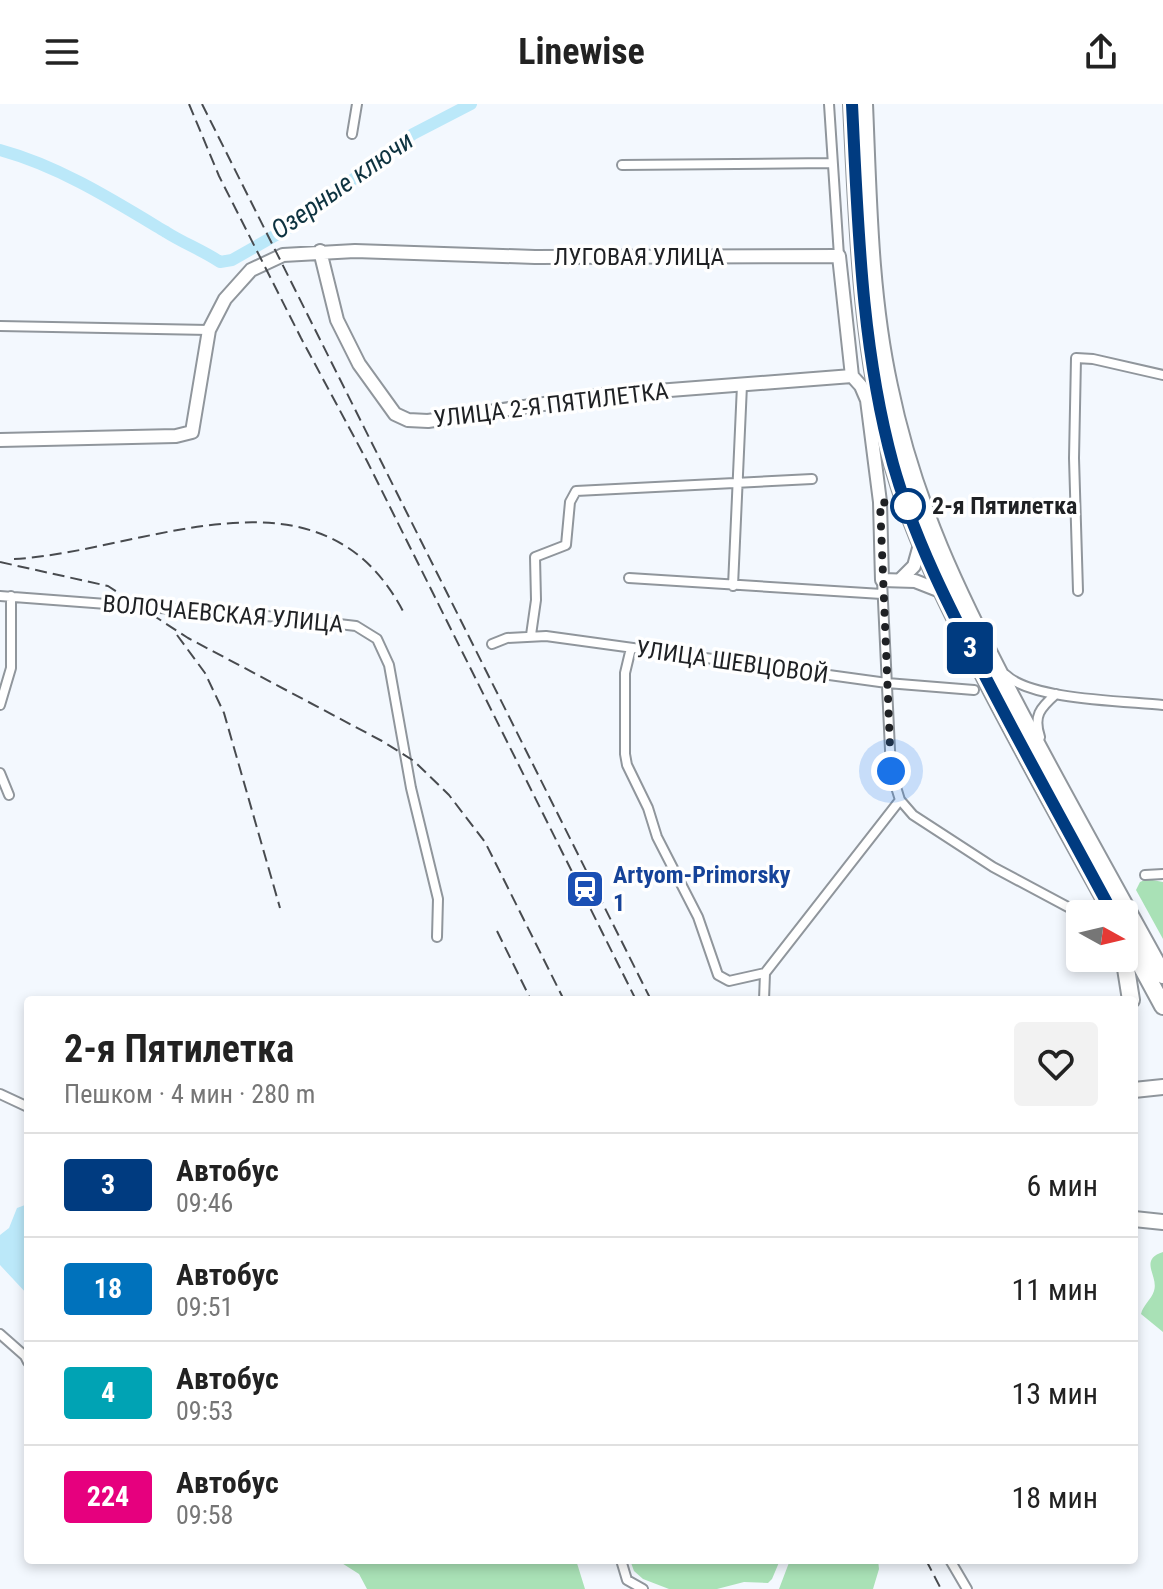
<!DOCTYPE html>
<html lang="ru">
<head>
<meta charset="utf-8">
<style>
  :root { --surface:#fff; --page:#f2f2f2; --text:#222; --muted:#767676; --line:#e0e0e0 }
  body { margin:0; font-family:"Roboto Condensed",sans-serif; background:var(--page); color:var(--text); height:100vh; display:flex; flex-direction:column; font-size:30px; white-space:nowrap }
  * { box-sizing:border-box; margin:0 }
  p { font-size:26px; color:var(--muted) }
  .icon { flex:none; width:44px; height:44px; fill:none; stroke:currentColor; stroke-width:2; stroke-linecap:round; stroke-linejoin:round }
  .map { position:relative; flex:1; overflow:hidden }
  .drawer { position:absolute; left:24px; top:892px; width:1114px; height:568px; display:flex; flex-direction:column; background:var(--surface); border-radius:8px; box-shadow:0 4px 12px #0003 }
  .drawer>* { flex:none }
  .badge { padding:0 16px; border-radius:6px; font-size:28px; line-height:52px }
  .needle { width:52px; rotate:98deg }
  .buttons { position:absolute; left:1066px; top:796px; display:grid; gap:16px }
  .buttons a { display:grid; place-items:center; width:72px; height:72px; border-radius:8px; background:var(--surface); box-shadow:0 4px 12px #0003; font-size:40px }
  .you { position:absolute; width:40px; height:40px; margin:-20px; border:6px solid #fff; border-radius:50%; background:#1a73e8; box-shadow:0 0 0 12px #1a73e833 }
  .map>.badge { position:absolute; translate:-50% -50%; box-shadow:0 0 0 4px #fff }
  .round { display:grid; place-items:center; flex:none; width:84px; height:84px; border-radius:8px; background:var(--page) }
  .summary { display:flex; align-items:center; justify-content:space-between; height:136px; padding:0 40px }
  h1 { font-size:38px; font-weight:700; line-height:60px }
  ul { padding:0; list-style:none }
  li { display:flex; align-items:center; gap:24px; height:104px; padding:0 40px; border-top:2px solid var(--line) }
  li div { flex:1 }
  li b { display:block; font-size:30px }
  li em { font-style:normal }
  li .badge { min-width:88px; font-weight:700; text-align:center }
  header { display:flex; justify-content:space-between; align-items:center; height:104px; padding:0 40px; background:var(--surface); font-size:36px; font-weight:700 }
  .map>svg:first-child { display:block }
  .green { fill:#a9e1b6 }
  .water { fill:#bbe8f9 }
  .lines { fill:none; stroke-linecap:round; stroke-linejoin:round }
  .river { stroke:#bbe8f9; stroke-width:12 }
  .street-casing { stroke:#90969c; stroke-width:12 }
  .secondary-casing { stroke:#90969c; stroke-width:16 }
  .primary-casing { stroke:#90969c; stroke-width:18 }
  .highway-casing { stroke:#90969c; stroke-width:20 }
  .street { stroke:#fff; stroke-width:8 }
  .secondary { stroke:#fff; stroke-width:12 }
  .primary { stroke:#fff; stroke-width:14 }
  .highway { stroke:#fff; stroke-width:16 }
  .rail { stroke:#484b4f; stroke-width:2; stroke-dasharray:12 6; stroke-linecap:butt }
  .line-casing { stroke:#fff; stroke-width:18 }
  .line { stroke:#003b80; stroke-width:12 }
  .walk { stroke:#1f2124; stroke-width:8; stroke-dasharray:0 14.4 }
  .stop-dot { fill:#fff; stroke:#003b80; stroke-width:4 }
  .labels { text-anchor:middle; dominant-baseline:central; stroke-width:7; stroke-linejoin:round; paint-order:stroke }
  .street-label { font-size:24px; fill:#1f2124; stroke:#fff }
  .stop-label { font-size:24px; font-weight:bold; fill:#1f2124; stroke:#fff; text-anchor:start }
  .transit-label { font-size:24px; font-weight:bold; fill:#164399; stroke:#fff; text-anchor:start }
  .water-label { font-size:26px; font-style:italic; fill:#0e3340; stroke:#fff }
</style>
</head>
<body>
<header><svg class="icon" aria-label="menu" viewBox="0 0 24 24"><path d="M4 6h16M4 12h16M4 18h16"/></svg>Linewise<svg class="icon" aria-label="share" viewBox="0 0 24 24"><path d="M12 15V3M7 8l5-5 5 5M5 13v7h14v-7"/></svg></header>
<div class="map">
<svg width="1163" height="1485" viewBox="0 0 1163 1485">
  <rect width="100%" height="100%" fill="#f3f8fe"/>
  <path class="green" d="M1147 775 1163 778V835L1136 786 1140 778Z
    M1163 1148V1228L1141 1210C1143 1201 1151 1196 1154 1187 1159 1172 1138 1156 1163 1148Z
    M337 1456H576L585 1485H367L359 1470Z
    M630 1456H780L772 1475 768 1479 744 1478 717 1485H669L643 1475 634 1467Z
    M790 1456H878L879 1465 873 1485H779Z"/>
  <path class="water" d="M25 1101 28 1123V1191L0 1161V1131L9 1124 17 1104Z"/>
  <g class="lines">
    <path class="river" d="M0 46C59 62 113 96 166 128 183 139 202 146 220 158L232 156 290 123 413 30 471 0"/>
    <g class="street-casing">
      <path id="street" d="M829 0 839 152
        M352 30 357 0
        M622 61 831 59
        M0 222 209 226
        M629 474 882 490
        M882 476 891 667 900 696 913 711 993 763 1081 810
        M733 482 742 281
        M1078 487 1074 354 1076 254 1093 255 1163 271
        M0 492 279 513 356 522 377 535 389 561 411 684 438 795 437 833
        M531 531 536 496 535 453 566 441 570 398 576 387 812 375
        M492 540 507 534 546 532 887 579 974 586
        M631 544 625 569V650L627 661 648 704 657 733 698 813 718 871 729 877 765 869
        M1006 571C1032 596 1125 597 1163 601
        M0 601 11 564V492
        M1040 633C1033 612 1040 604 1056 590
        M0 669 9 691
        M1145 771 1163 770
        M764 896 765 869 900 696
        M0 990 28 1003
        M0 1230 25 1252 28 1258
        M621 1456 627 1476 643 1485
        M950 1456 967 1485"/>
    </g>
    <g class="secondary-casing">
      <path id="secondary" d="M320 147 337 216 359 260 395 310 408 316 428 317 605 291 852 272
        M852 272 861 282 867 296 880 398 882 476 915 477 943 488
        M0 336 176 332 192 328 209 226 225 195 251 166 283 151 355 147 535 153 839 152 852 272
        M901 475 914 462 921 437"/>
    </g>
    <g class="primary-casing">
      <path id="primary" d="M1134 986 1163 983
        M1134 1115 1163 1118"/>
    </g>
    <g class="highway-casing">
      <path id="highway" d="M852 0C858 120 861 243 893 360 915 439 955 514 992 587 1031 662 1072 736 1113 810
        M864 0C868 94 869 190 889 282 913 399 958 491 1013 596 1061 688 1113 780 1163 871
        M1124 830 1163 902
        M1124 852 1131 896"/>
    </g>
    <use href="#street" class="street"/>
    <use href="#secondary" class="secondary"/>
    <use href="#primary" class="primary"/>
    <use href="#highway" class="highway"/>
    <path class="rail" d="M189 0 219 72 301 234 367 357 636 896
      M202 0 651 896
      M14 455C145 448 321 349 404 509
      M0 458 108 482 188 534 382 637 414 657 449 691 485 738 564 896
      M177 531 205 569 224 609 280 804
      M497 827 531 896
      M926 1456 941 1485"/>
  </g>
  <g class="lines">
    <g class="line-casing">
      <path id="line" d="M852 0C858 120 861 243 893 360 914 435 951 507 987 576 1028 655 1071 732 1113 810"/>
    </g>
    <use href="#line" class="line"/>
    <path class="walk" d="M891 667 880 398 908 402"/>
  </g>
  <defs>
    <g id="station-square" transform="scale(2)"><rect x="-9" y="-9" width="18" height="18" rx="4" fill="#1a4fb4" stroke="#fff"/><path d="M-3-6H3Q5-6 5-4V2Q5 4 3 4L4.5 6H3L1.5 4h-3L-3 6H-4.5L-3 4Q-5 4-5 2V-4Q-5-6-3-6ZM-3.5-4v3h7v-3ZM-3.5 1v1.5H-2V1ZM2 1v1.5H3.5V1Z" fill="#fff"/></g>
  </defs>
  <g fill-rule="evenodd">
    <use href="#station-square" x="585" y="785"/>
  </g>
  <circle class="stop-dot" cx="908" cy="402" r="16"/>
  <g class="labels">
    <g class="street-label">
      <text x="639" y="153">ЛУГОВАЯ УЛИЦА</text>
      <text transform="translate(551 301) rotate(-7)">УЛИЦА 2-Я ПЯТИЛЕТКА</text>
      <text transform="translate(223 510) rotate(5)">ВОЛОЧАЕВСКАЯ УЛИЦА</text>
      <text transform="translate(732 558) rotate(8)">УЛИЦА ШЕВЦОВОЙ</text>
    </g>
    <g class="stop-label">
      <text x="932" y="402">2-я Пятилетка</text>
    </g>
    <g class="transit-label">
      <text x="613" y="771">Artyom-Primorsky<tspan x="613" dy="28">1</tspan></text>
    </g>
    <g class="water-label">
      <text transform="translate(342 81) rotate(-35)">Озерные ключи</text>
    </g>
  </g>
</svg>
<div class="buttons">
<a><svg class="needle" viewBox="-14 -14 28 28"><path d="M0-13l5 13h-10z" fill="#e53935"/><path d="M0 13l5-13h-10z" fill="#767676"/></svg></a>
</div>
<div class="you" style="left:891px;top:667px"></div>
<b class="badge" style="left:970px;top:544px;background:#003b80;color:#fff">3</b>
<section class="drawer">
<div class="summary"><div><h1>2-я Пятилетка</h1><p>Пешком · 4 мин · 280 m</p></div><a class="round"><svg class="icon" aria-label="heart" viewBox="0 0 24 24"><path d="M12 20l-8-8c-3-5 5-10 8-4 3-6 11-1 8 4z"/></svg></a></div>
<ul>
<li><span class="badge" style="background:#003b80;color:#fff">3</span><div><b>Автобус</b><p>09:46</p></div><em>6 мин</em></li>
<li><span class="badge" style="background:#0072bc;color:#fff">18</span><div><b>Автобус</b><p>09:51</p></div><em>11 мин</em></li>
<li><span class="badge" style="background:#00a3b4;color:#fff">4</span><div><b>Автобус</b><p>09:53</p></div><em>13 мин</em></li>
<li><span class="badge" style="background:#e6007e;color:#fff">224</span><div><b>Автобус</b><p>09:58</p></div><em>18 мин</em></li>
</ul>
</section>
</div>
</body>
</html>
